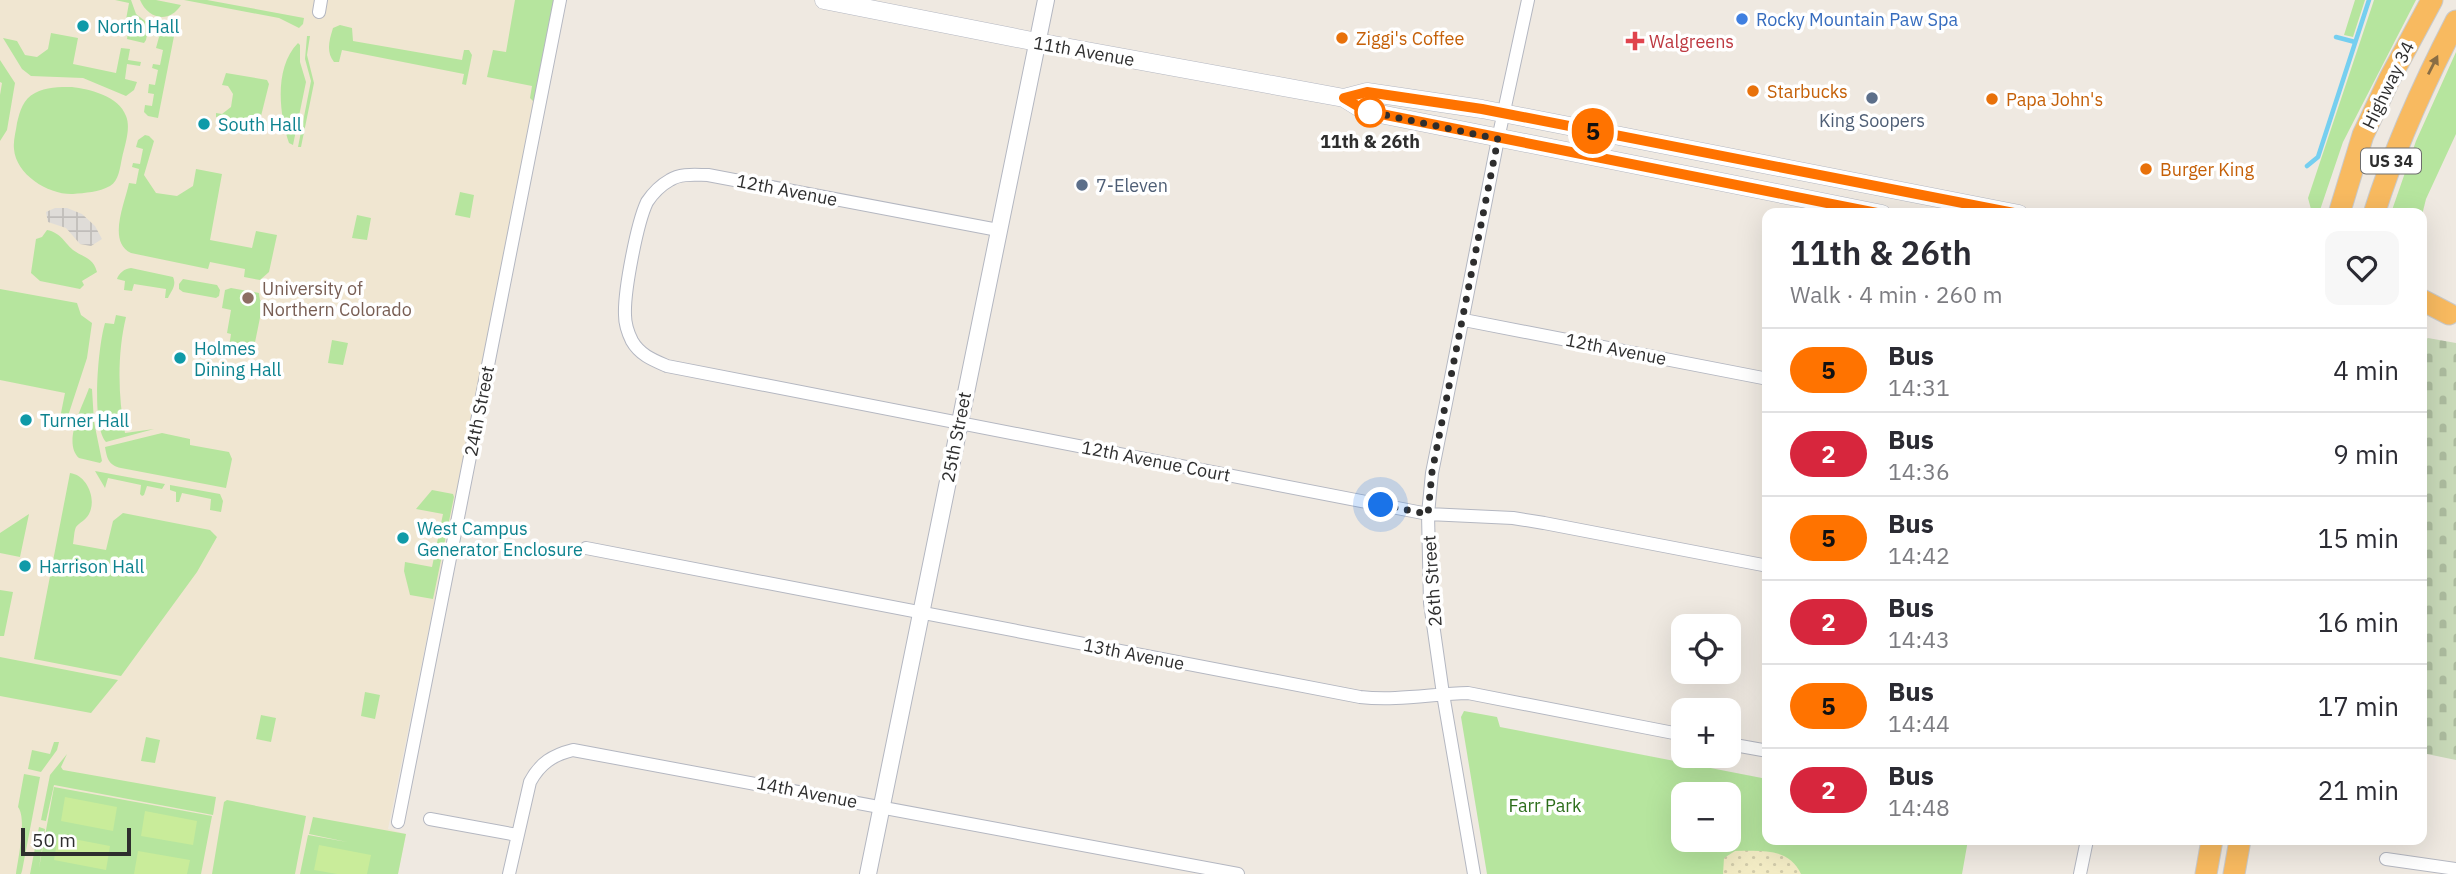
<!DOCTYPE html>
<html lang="en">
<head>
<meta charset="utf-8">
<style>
  :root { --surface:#fff; --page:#f7f7f7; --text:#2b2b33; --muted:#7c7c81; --line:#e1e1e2 }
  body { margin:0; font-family:"IBM Plex Sans",sans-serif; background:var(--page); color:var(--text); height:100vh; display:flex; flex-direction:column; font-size:26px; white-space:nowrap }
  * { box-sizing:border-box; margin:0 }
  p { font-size:23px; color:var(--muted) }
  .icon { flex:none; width:38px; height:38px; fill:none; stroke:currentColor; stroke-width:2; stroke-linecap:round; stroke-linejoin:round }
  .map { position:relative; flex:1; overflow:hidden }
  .drawer { position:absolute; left:1762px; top:208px; width:665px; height:637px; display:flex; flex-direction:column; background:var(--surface); border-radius:14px; box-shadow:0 7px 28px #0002 }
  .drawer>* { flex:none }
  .badge { padding:0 14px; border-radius:23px; font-size:24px; line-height:46px }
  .buttons { position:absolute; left:1671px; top:614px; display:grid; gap:14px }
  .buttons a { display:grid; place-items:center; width:70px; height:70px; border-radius:14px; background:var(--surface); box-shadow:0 7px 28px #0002; font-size:35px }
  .scale { position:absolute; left:21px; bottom:18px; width:110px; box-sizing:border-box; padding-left:7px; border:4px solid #2e2e2e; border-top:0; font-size:19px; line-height:24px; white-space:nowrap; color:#2e2e2e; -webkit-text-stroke:5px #fff; paint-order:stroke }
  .you { position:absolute; width:35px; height:35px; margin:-18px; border:5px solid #fff; border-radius:50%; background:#1a73e8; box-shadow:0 0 0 10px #1a73e833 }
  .map>.badge { position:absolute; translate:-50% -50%; box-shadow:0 0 0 4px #fff }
  .round { display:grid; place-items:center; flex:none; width:74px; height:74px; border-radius:14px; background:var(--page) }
  .headline { display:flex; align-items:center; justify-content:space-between; height:119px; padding:0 28px }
  h1 { font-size:33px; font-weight:600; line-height:52px }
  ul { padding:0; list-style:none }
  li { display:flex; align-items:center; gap:21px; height:84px; padding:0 28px; border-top:2px solid var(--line) }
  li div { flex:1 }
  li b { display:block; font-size:26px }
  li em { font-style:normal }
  li .badge { min-width:77px; font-weight:700; text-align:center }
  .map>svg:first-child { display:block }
  .education { fill:#f0e6d1 }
  .grass { fill:#b6e59e; fill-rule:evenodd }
  .sand { fill:url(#sand-dots) }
  .cemetery { fill:url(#cemetery-stones) }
  .pitch { fill:#c9ec9a }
  .plaza { fill:url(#plaza-grid) }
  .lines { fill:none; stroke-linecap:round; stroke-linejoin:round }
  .stream { stroke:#75cff0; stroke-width:4.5 }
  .minor-casing { stroke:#b4b7c1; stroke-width:14 }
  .tertiary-casing { stroke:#b4b7c1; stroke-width:18 }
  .secondary-casing { stroke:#b4b7c1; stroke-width:19 }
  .trunk-casing { stroke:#c9c9c9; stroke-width:23 }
  .minor { stroke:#fff; stroke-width:12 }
  .tertiary { stroke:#fff; stroke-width:16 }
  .secondary { stroke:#fff; stroke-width:18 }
  .trunk { stroke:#f8ba60; stroke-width:21 }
  .oneway { fill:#896d44 }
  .line-casing { stroke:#fff; stroke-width:16 }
  .line { stroke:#ff7300; stroke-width:10 }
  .walk { stroke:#2e2e2e; stroke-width:7; stroke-dasharray:0 12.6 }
  .shop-dot { fill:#3f7fe0; stroke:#fff; stroke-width:2.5 }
  .culture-dot { fill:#0f9aa8; stroke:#fff; stroke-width:2.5 }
  .food-dot { fill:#e8710a; stroke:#fff; stroke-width:2.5 }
  .health-dot { fill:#e0444e; stroke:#fff; stroke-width:2.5 }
  .service-dot { fill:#5c6f8a; stroke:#fff; stroke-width:2.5 }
  .stop-dot { fill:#fff; stroke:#ff7300; stroke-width:3.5 }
  .education-dot { fill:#8d6e63; stroke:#fff; stroke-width:2.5 }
  .labels { text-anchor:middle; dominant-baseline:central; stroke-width:7; stroke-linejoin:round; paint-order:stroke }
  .shield { fill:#fff; stroke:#6d6d6d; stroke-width:2 }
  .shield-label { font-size:16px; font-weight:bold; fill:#2e2e2e }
  .shop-label { font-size:18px; fill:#366cbe; stroke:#fff; text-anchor:start }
  .culture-label { font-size:18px; fill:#0d838f; stroke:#fff; text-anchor:start }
  .food-label { font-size:18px; fill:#c56008; stroke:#fff; text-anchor:start }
  .health-label { font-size:18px; fill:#be3a42; stroke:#fff; text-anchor:start }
  .street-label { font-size:18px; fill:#2e2e2e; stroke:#fff }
  .service-label { font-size:18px; fill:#4e5e75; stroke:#fff }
  .stop-label { font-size:18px; font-weight:bold; fill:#2e2e2e; stroke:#fff }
  .education-label { font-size:18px; fill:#785e54; stroke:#fff; text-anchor:start }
  .park-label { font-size:18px; fill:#2c6e1b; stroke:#fff }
</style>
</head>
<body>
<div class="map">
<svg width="2456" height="874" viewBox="0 0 2456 874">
  <defs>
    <pattern id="sand-dots" width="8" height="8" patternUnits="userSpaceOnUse" patternTransform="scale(1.75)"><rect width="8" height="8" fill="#f3ecc5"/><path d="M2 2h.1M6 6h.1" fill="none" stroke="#d1cbaa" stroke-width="1.8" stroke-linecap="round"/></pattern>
    <pattern id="cemetery-stones" width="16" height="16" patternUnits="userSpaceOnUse" patternTransform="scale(1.75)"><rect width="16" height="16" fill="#c8d9b8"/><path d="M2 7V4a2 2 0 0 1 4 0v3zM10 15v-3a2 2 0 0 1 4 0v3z" fill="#acbb9e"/></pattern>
    <pattern id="plaza-grid" width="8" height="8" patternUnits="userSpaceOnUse" patternTransform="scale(1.75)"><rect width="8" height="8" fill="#dfdcd8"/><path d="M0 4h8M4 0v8" fill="none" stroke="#c0bdba"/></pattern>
  </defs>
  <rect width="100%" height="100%" fill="#efe9e1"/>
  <path class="education" d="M0 0H554L538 76 536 103 388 829 406 834 398 874H0Z"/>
  <path class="grass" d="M115 0H131L136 14 149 24 146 40 144 43 127 39 129 26 125 25 129 3Z
    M140 0H156L181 5C169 24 148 19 140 0Z
    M184 0H207L304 18 303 24 299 28 279 18Z
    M515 0H554L534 102 530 98 532 86 487 77 493 50 506 52Z
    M2355 0H2365L2353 37 2344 35Z
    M2374 0H2416L2343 142 2319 213H2312L2308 198Z
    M340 25 352 28 353 41 462 60 464 50H469L472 55 466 85 462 84 464 74 342 50 339 62H334C326 52 329 41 333 28Z
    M176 26 158 118 148 116 144 112 145 105 152 106 154 94 148 93 149 84 155 85 158 70 152 68 153 64 160 65 163 50 156 48 159 37 157 36 161 29Z
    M51 33 78 38 73 64 116 73 121 48 130 49 128 60 141 62 140 66 127 64 125 79 137 82 134 90 126 96 83 78 31 76 22 69 3 38 17 41 25 55 37 57 48 49Z
    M307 36H310L307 55 314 83 301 147H298L311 81 305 59Z
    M298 43 300 45V62L306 82 293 145 289 143C279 114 274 67 298 43Z
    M2456 52V134L2426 199 2422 215V214L2391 213 2416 141Z
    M0 60 15 83 7 130 0 141V95L2 83 0 82Z
    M226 73 267 80 269 84 260 120 256 124 216 117V113L222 114 231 107 233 94 228 86 222 85Z
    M72 87C89 89 119 96 126 116 131 128 125 145 122 158 120 167 119 181 110 186 99 192 85 193 73 194 49 195 16 175 14 149 13 141 16 131 17 123 20 111 23 99 35 93 46 87 59 87 72 87Z
    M145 135 149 136 154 141 144 175 156 193 177 196 193 186 196 169 222 174 210 240 252 248 256 231 277 235 269 272 260 280 244 277 245 269 210 262 208 269 131 253C107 242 125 203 129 183L136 184 139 169 132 167 133 163 140 164 143 149 136 147 138 140Z
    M460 192 474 195 470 218 455 215Z
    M357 215 371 218 367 240 352 238Z
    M47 230C61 233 63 241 73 250 84 258 93 257 97 272L82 281 84 285 80 289 40 281 31 273 36 239 42 237Z
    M131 268 173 277C177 286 171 291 168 298H165L166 289 134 284 132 291 124 290 125 281 117 279C119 273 124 269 131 268Z
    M183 279 217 285 220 290 219 296 216 298 183 292 179 289V284Z
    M231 288 259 293 260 300 263 303 252 357 228 353 231 334 227 333 231 310 222 308 225 290Z
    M0 289 77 303 81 315 92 323 87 358 67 419 60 418 65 393 0 380Z
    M116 315 126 317C117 354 118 397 125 433L154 429 106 442C91 425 98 346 105 323L114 324Z
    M332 340 348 343 343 365 328 363Z
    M89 388 92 389 94 422 102 461 100 463 79 458C62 442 83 406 89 388Z
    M162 433 190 439V445L229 452 232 459 226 488 121 468C108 465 107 458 105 447Z
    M95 471 165 484 162 489 147 486 144 495 142 496 140 494 141 485 108 478 105 488Z
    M70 473C87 475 97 499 89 514 86 520 80 522 76 527 74 531 74 539 73 544L106 550 113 521 123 513 210 530 217 537 197 572 121 676 34 659Z
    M170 485 220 494 223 501 221 512 210 510 211 499 182 493 179 502H176V492L170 490Z
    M432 490 453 494 454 497 433 599 410 595 404 571 405 562 432 567 443 514 416 509Z
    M29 514 20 557 0 553V533Z
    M0 590 13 592 4 636H0Z
    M0 657 118 680 91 713 0 696Z
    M365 692 380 695 375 719 361 716Z
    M1464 711 1497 717 1500 727 1767 779 1768 840H1968L1962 874H1487L1461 717ZM1684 794H1729V840H1684Z
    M261 715 276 718 271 742 256 739Z
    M146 737 160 740 155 763 141 761Z
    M54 742H59L57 750 41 772 28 769 32 750 50 754Z
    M67 754 61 767 63 770 216 797 213 815 54 785 46 821 41 820 50 775Z
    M24 774 40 777 22 871 21 874H16C18 859 27 818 18 807Z
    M54 787 212 816 201 874H30L39 827 45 829 39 868Z
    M227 800 306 816 295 874H212L224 802Z
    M313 817 406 834 398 874H300L308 835 347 842 309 834Z"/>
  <path class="sand" d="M1735 851C1760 851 1789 847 1801 874H1723L1724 858Z"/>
  <path class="cemetery" d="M2428 338 2456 343V760L2422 753V342Z"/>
  <path class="pitch" d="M65 797 117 807 113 831 61 821Z
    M145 811 197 821 193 845 141 836Z
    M58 836 110 846 106 870 54 860Z
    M319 845 371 855 367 874H337L314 870Z
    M138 851 190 860 187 874H134Z"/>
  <path class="plaza" d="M55 208H67L82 214 95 226 102 239 91 246 80 244 66 228 48 222 46 212Z"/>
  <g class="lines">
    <path class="stream" d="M2336 37 2355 42
      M2307 166 2318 157 2369 0"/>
    <g class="minor-casing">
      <path id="minor" d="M319 12 321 0
        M998 230 708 175C696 175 681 173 670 180 661 185 653 193 647 202 637 223 624 291 625 315 625 324 628 333 632 341 640 355 653 360 667 366L1428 514 1513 518 1544 523 1768 566
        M1464 320 1768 379
        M586 548 1360 697C1397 701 1432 694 1468 693L1684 735
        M1729 744 1768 751
        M430 819 517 835
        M398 822 560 0
        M2386 859 2456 869
        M509 874 530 782C540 763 553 755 573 750L1238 874
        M1474 874 1443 694 1430 603 1428 514 1432 473 1446 403 1498 139 1528 0
        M2080 874 2087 840"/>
    </g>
    <g class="tertiary-casing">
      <path id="tertiary" d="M868 874 1046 0"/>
    </g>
    <g class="secondary-casing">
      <path id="secondary" d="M824 0 1037 42 1344 98 1365 111 1882 214
        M1344 98 1367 92 1482 109 2019 214"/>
    </g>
    <g class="trunk-casing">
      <path id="trunk" d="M2339 214 2363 135 2390 78 2432 0
        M2374 214C2395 146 2424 83 2456 21
        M2422 300 2449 314
        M2206 874 2212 840
        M2234 874 2240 840"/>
    </g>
    <use href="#minor" class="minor"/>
    <use href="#tertiary" class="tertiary"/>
    <use href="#secondary" class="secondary"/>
    <use href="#trunk" class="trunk"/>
  </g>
  <defs><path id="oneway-solid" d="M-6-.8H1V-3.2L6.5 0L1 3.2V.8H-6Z" transform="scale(1.75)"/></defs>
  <use class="oneway" href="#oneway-solid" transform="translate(2433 65) rotate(-63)"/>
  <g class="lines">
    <g class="line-casing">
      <path id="line" d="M1882 214 1366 111 1344 98 1367 92 1482 109 2019 214"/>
    </g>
    <use href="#line" class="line"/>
    <path class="walk" d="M1370 112 1366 111 1498 139 1432 472 1428 514 1381 505"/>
  </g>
  <circle class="shop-dot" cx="1742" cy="19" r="7"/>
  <g class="culture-dot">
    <circle cx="83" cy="26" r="7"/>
    <circle cx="204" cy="124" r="7"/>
    <circle cx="180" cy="358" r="7"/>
    <circle cx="26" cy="420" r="7"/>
    <circle cx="403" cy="538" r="7"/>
    <circle cx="25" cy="566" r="7"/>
  </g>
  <g class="food-dot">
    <circle cx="1342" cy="38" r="7"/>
    <circle cx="1753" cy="91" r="7"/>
    <circle cx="1992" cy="99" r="7"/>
    <circle cx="2146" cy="169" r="7"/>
  </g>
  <path class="health-dot" d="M1631.5 30.5h7v7h7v7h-7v7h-7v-7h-7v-7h7z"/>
  <g class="service-dot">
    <circle cx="1872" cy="98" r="7"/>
    <circle cx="1082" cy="185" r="7"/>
  </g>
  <circle class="stop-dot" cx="1370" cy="112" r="14"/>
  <circle class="education-dot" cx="248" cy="298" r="7"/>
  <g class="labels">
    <rect class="shield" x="2361" y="148.5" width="60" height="25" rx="5"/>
    <g class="shield-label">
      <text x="2391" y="161">US 34</text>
    </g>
    <g class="shop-label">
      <text x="1756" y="19">Rocky Mountain Paw Spa</text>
    </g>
    <g class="culture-label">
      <text x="97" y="26">North Hall</text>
      <text x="218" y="124">South Hall</text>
      <text x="194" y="348">Holmes<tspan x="194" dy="21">Dining Hall</tspan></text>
      <text x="40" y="420">Turner Hall</text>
      <text x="417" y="528">West Campus<tspan x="417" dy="21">Generator Enclosure</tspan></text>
      <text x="39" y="566">Harrison Hall</text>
    </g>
    <g class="food-label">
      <text x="1356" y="38">Ziggi's Coffee</text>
      <text x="1767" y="91">Starbucks</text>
      <text x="2006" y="99">Papa John's</text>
      <text x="2160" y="169">Burger King</text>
    </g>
    <g class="health-label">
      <text x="1649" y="41">Walgreens</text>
    </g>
    <g class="street-label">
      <text transform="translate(1084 51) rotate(10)">11th Avenue</text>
      <text transform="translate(2388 85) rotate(-64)">Highway 34</text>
      <text transform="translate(787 190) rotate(11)">12th Avenue</text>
      <text transform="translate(1616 349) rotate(11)">12th Avenue</text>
      <text transform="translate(479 411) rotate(-79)">24th Street</text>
      <text transform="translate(956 437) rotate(-79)">25th Street</text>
      <text transform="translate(1156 461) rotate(11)">12th Avenue Court</text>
      <text transform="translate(1432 581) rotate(-94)">26th Street</text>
      <text transform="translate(1134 654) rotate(11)">13th Avenue</text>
      <text transform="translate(807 792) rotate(11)">14th Avenue</text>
    </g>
    <g class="service-label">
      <text x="1872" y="120">King Soopers</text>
      <text x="1096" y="185" text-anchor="start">7-Eleven</text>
    </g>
    <g class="stop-label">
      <text x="1370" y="141">11th &amp; 26th</text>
    </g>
    <g class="education-label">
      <text x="262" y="288">University of<tspan x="262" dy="21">Northern Colorado</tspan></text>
    </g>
    <g class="park-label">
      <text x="1545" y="805">Farr Park</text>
    </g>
  </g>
</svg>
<div class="buttons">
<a><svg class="icon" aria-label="locate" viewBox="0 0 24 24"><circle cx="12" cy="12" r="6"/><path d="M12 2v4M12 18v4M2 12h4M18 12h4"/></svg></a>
<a>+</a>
<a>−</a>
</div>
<div class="scale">50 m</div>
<div class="you" style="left:1381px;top:505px"></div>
<b class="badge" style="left:1593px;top:131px;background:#ff7300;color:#111">5</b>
<section class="drawer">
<div class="headline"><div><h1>11th &amp; 26th</h1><p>Walk · 4 min · 260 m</p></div><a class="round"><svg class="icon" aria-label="heart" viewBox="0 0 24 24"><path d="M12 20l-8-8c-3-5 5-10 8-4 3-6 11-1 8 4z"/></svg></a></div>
<ul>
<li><span class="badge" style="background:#ff7300;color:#111">5</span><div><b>Bus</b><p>14:31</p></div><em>4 min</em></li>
<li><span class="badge" style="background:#d7263d;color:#fff">2</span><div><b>Bus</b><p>14:36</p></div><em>9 min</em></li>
<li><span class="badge" style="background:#ff7300;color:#111">5</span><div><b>Bus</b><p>14:42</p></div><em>15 min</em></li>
<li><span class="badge" style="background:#d7263d;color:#fff">2</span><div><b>Bus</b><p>14:43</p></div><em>16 min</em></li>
<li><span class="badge" style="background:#ff7300;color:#111">5</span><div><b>Bus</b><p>14:44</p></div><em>17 min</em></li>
<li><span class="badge" style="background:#d7263d;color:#fff">2</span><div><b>Bus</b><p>14:48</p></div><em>21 min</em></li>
</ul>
</section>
</div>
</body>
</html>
